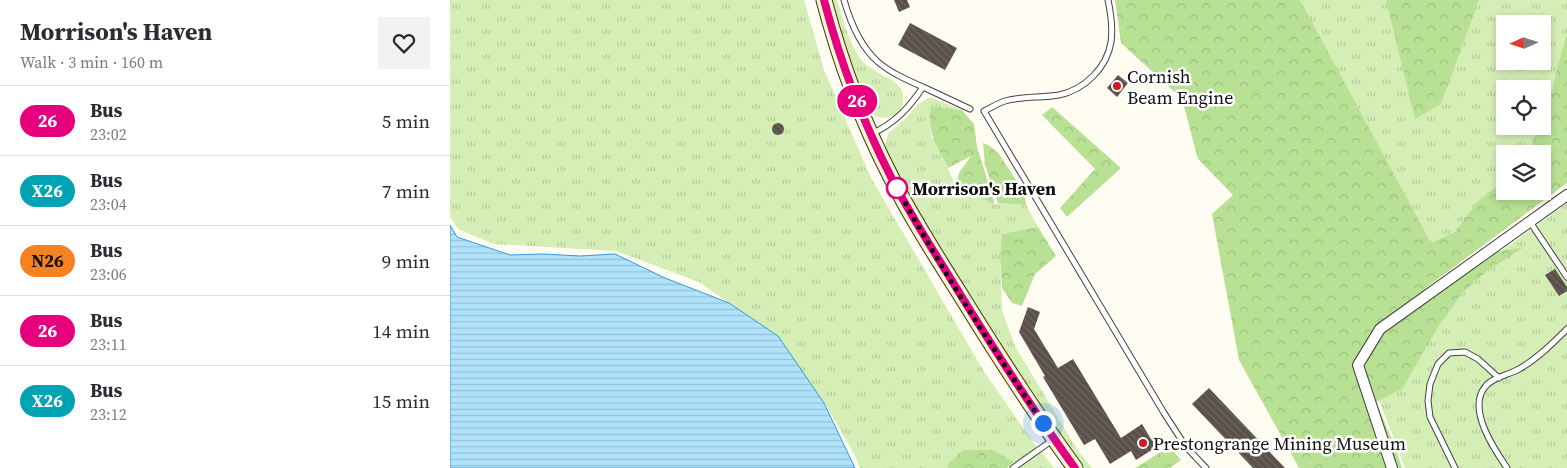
<!DOCTYPE html>
<html lang="en">
<head>
<meta charset="utf-8">
<style>
  :root { --surface:#fff; --page:#f2f2f3; --text:#2b2b33; --muted:#7c7c81; --line:#e1e1e2 }
  body { margin:0; font-family:"Source Serif 4",serif; background:var(--page); color:var(--text); height:100vh; display:flex; flex-direction:column; font-size:19px; white-space:nowrap }
  * { box-sizing:border-box; margin:0 }
  p { font-size:16px; color:var(--muted) }
  .icon { flex:none; width:28px; height:28px; fill:none; stroke:currentColor; stroke-width:2; stroke-linecap:round; stroke-linejoin:round }
  .map { position:relative; flex:1; overflow:hidden }
  .drawer { display:flex; flex-direction:column; background:var(--surface); width:450px }
  .drawer>* { flex:none }
  .badge { padding:0 10px; border-radius:16px; font-size:18px; line-height:32px }
  .needle { width:32px; rotate:267deg }
  .controls { position:absolute; left:1046px; top:15px; display:grid; gap:10px }
  .controls a { display:grid; place-items:center; width:55px; height:55px; border-radius:0px; background:var(--surface); box-shadow:0 2px 8px #0003; font-size:25px }
  .you { position:absolute; width:25px; height:25px; margin:-12px; border:4px solid #fff; border-radius:50%; background:#1a73e8; box-shadow:0 0 0 8px #1a73e833 }
  .map>.badge { position:absolute; translate:-50% -50%; box-shadow:0 0 0 2px #fff }
  .round { display:grid; place-items:center; flex:none; width:52px; height:52px; border-radius:0px; background:var(--page) }
  .overview { display:flex; align-items:center; justify-content:space-between; height:85px; padding:0 20px }
  h1 { font-size:24px; font-weight:700; line-height:38px }
  ul { padding:0; list-style:none }
  li { display:flex; align-items:center; gap:15px; height:70px; padding:0 20px; border-top:1px solid var(--line) }
  li div { flex:1 }
  li b { display:block; font-size:19px }
  li em { font-style:normal }
  li .badge { min-width:55px; font-weight:700; text-align:center }
  main { display:flex; flex:1; min-height:0 }
  .map>svg:first-child { display:block }
  .grass { fill:url(#grass-tufts); fill-rule:evenodd }
  .forest { fill:url(#forest-crowns) }
  .water { fill:url(#water-rules); stroke:#309adb }
  .building { fill:url(#building-back-hatch) }
  .lines { fill:none; stroke-linecap:round; stroke-linejoin:round }
  .service-casing { stroke:#424242; stroke-width:7 }
  .minor-casing { stroke:#424242; stroke-width:12 }
  .secondary-casing { stroke:#313131; stroke-width:17 }
  .service { stroke:#fff; stroke-width:5 }
  .minor { stroke:#fff; stroke-width:10 }
  .secondary { stroke:#fff4ac; stroke-width:15 }
  .line-casing { stroke:#fff; stroke-width:11 }
  .line { stroke:#e6007e; stroke-width:8 }
  .walk { stroke:#0f0f0f; stroke-width:5; stroke-dasharray:0 9 }
  .poi-dot { fill:#ce1825; stroke:#fff; stroke-width:2 }
  .stop-dot { fill:#fff; stroke:#e6007e; stroke-width:2.5 }
  .labels { text-anchor:middle; dominant-baseline:central; stroke-width:5; stroke-linejoin:round; paint-order:stroke }
  .poi-label { font-size:18px; fill:#0f0f0f; stroke:#fff; text-anchor:start }
  .stop-label { font-size:18px; font-weight:bold; fill:#0f0f0f; stroke:#fff; text-anchor:start }
</style>
</head>
<body>
<main>
<section class="drawer">
<div class="overview"><div><h1>Morrison's Haven</h1><p>Walk · 3 min · 160 m</p></div><a class="round"><svg class="icon" aria-label="heart" viewBox="0 0 24 24"><path d="M12 20l-8-8c-3-5 5-10 8-4 3-6 11-1 8 4z"/></svg></a></div>
<ul>
<li><span class="badge" style="background:#e6007e;color:#fff">26</span><div><b>Bus</b><p>23:02</p></div><em>5 min</em></li>
<li><span class="badge" style="background:#00a3b4;color:#fff">X26</span><div><b>Bus</b><p>23:04</p></div><em>7 min</em></li>
<li><span class="badge" style="background:#f58220;color:#111">N26</span><div><b>Bus</b><p>23:06</p></div><em>9 min</em></li>
<li><span class="badge" style="background:#e6007e;color:#fff">26</span><div><b>Bus</b><p>23:11</p></div><em>14 min</em></li>
<li><span class="badge" style="background:#00a3b4;color:#fff">X26</span><div><b>Bus</b><p>23:12</p></div><em>15 min</em></li>
</ul>
</section>
<div class="map">
<svg width="1117" height="468" viewBox="0 0 1117 468">
  <defs>
    <pattern id="grass-tufts" width="24" height="20" patternUnits="userSpaceOnUse" patternTransform="scale(1.25)"><rect width="24" height="20" fill="#d5eeb6"/><path d="M3 7l-1-3M5 7V3M7 7l1-3M15 17l-1-3M17 17v-4M19 17l1-3" fill="none" stroke="#b6cb9b"/></pattern>
    <pattern id="forest-crowns" width="20" height="18" patternUnits="userSpaceOnUse" patternTransform="scale(1.25)"><rect width="20" height="18" fill="#b8e194"/><path d="M2 6a3 3 0 1 1 6 0M12 15a3 3 0 1 1 6 0" fill="none" stroke="#9dc07e"/></pattern>
    <pattern id="water-rules" width="6" height="5" patternUnits="userSpaceOnUse" patternTransform="scale(1.25)"><rect width="6" height="5" fill="#b0e2fc"/><path d="M0 2.5h6" fill="none" stroke="#96c1d7"/></pattern>
    <pattern id="building-back-hatch" width="6" height="6" patternUnits="userSpaceOnUse" patternTransform="scale(1.25)"><rect width="6" height="6" fill="#59504a"/><path d="M-1 5l2 2M0 0l6 6M5-1l2 2" fill="none" stroke="#6c6560"/></pattern>
  </defs>
  <rect width="100%" height="100%" fill="#fffcf1"/>
  <path class="grass" d="M0 0H354L374 70 421 178 533 370 583 442 604 468H569L564 462 497 464 499 468H410L404 454 378 408 323 334 249 282 166 251 43 244 8 229 0 217Z
    M381 0H387C394 21 399 46 414 63 422 71 448 81 451 89 455 97 454 107 447 113 439 120 426 119 419 112 414 106 412 95 409 87 398 58 390 29 381 0Z
    M850 0H1117V176L969 293ZM1055 24H1092V61H1055ZM1055 89H1092V126H1055ZM1055 154H1092V191H1055Z
    M478 98H482L512 110 482 106 480 133 506 186 545 205 548 203 576 205 588 227 552 234 550 255 552 311 565 346 628 451 642 468H634L573 383 477 229 435 151V145L438 134 456 118 468 104Z
    M1117 203V468H955L916 366 930 340Z"/>
  <path class="forest" d="M665 0H850L981 243 1005 232 1027 202 1055 180V191H1092V154H1077L1089 126H1092L1093 118 1100 105 1107 68 1117 35V183L973 290 1045 252 1074 247 1037 271 1013 292 988 327 952 389 926 402 946 449 952 468H849L789 360 762 214 783 195 748 159 732 99 671 43Z
    M936 0H1029L991 104 965 119Z
    M481 106 512 110 524 124 527 147 545 205 506 186 509 173 521 156 498 168C486 144 477 135 481 106Z
    M602 107 671 168 617 217 610 208 645 169 592 115Z
    M533 143 540 146 549 154 575 194 576 205 548 203 535 165Z
    M588 227 606 256 585 274 572 306 562 303 552 288 550 255 552 234Z
    M719 447 731 460 720 468H685Z
    M513 450H543L564 462 557 468H499L497 465Z"/>
  <path class="water" d="M0 225 7 237 60 255 93 254 130 256 165 254 215 278 279 303 328 336 374 403 405 468H0Z"/>
  <path class="building" d="M444 0H457L460 7 449 12Z
    M460 23 507 48 495 70 448 45Z
    M668 75 678 83 667 97 657 88Z
    M322 129a6 6 0 1 1 12 0a6 6 0 1 1-12 0Z
    M1105 269 1117 287V291L1109 296 1095 275Z
    M578 307 590 312 584 329 608 368 623 359 671 438 692 424 701 439 703 438 708 446 686 460 681 451 660 464 645 439 634 445 593 377 595 376 569 332Z
    M759 388 835 468H803L742 404Z"/>
  <g class="lines">
    <g class="service-casing">
      <path id="service" d="M394 0C400 21 411 47 428 62 441 73 457 80 473 87
        M658 0C661 14 663 28 661 42 657 68 634 90 609 95 592 98 572 96 555 101 548 103 541 108 534 111L714 413 736 447 756 468
        M421 134C444 124 459 108 473 87L520 109
        M1080 222 1117 277
        M563 468 604 439
        M1005 468 980 417 978 401 980 384 988 364 999 353 1015 352 1028 359 1049 378
        M1057 468C1044 449 1017 409 1035 387 1042 377 1059 375 1069 369 1087 359 1103 343 1117 329"/>
    </g>
    <g class="minor-casing">
      <path id="minor" d="M942 468 908 365 930 329 1117 195"/>
    </g>
    <g class="secondary-casing">
      <path id="secondary" d="M374 0C390 61 412 121 441 177 461 217 486 256 510 294 547 354 584 412 625 468"/>
    </g>
    <use href="#service" class="service"/>
    <use href="#minor" class="minor"/>
    <use href="#secondary" class="secondary"/>
  </g>
  <g class="lines">
    <g class="line-casing">
      <path id="line" d="M374 0C390 61 412 120 441 177 461 217 487 256 510 294 547 354 584 412 625 468"/>
    </g>
    <use href="#line" class="line"/>
    <path class="walk" d="M447 188C491 269 542 347 593 423"/>
  </g>
  <g class="poi-dot">
    <circle cx="667" cy="86" r="5"/>
    <circle cx="693" cy="443" r="5"/>
  </g>
  <circle class="stop-dot" cx="447" cy="188" r="10"/>
  <g class="labels">
    <g class="poi-label">
      <text x="677" y="76">Cornish<tspan x="677" dy="21">Beam Engine</tspan></text>
      <text x="703" y="443">Prestongrange Mining Museum</text>
    </g>
    <g class="stop-label">
      <text x="462" y="188">Morrison's Haven</text>
    </g>
  </g>
</svg>
<div class="controls">
<a><svg class="needle" viewBox="-14 -14 28 28"><path d="M0-13l5 13h-10z" fill="#e53935"/><path d="M0 13l5-13h-10z" fill="#7c7c81"/></svg></a>
<a><svg class="icon" aria-label="locate" viewBox="0 0 24 24"><circle cx="12" cy="12" r="6"/><path d="M12 2v4M12 18v4M2 12h4M18 12h4"/></svg></a>
<a><svg class="icon" aria-label="layers" viewBox="0 0 24 24"><path d="M12 4l9 5-9 5-9-5zM3 14l9 5 9-5"/></svg></a>
</div>
<div class="you" style="left:593px;top:423px"></div>
<b class="badge" style="left:407px;top:101px;background:#e6007e;color:#fff">26</b>
</div>
</main>
</body>
</html>
